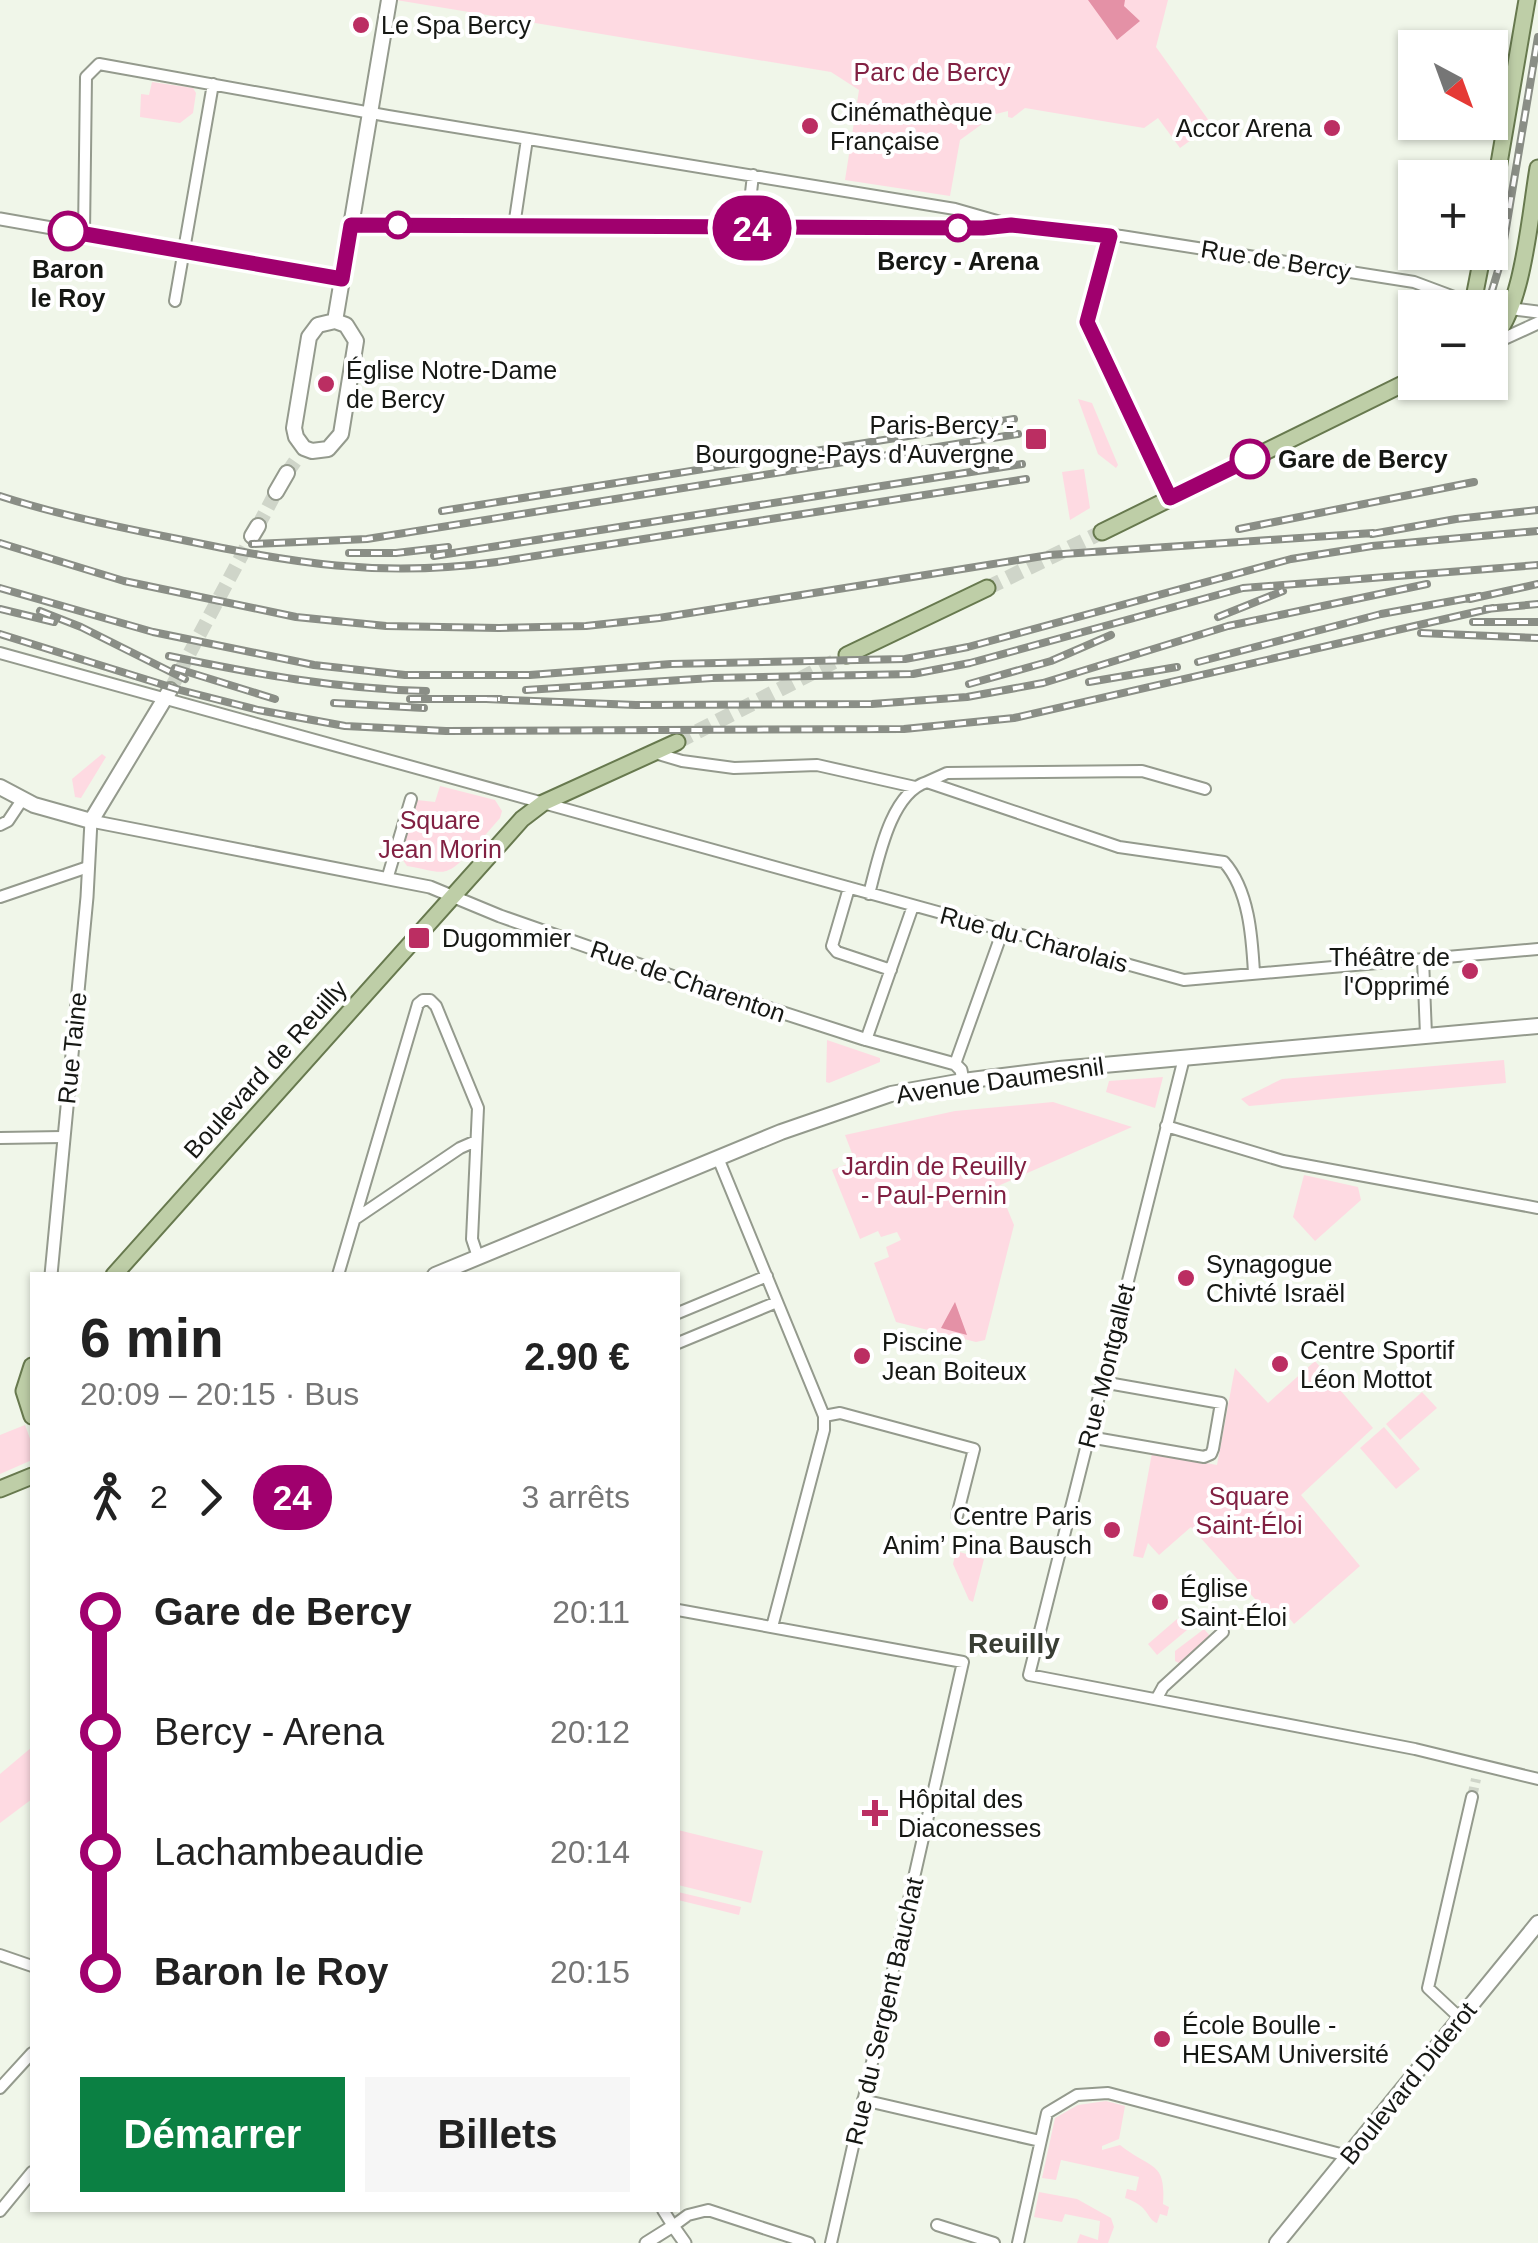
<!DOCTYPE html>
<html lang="fr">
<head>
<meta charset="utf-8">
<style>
  :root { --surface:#fff; --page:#f6f6f6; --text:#222; --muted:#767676; --accent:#0b8043 }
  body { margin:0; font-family:Arial,sans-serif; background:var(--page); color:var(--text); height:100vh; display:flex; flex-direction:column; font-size:38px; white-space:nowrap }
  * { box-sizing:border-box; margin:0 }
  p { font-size:32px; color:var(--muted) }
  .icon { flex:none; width:55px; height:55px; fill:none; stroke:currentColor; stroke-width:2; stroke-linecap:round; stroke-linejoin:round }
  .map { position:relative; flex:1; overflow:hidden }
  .sheet { position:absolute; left:30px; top:1272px; width:650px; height:940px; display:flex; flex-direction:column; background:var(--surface); border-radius:0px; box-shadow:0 2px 8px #0004 }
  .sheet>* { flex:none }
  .badge { padding:0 20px; border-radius:32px; font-size:35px; line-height:65px }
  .needle { width:65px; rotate:139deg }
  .fabs { position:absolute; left:1398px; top:30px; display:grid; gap:20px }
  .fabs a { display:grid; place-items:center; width:110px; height:110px; border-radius:0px; background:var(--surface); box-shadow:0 2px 8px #0004; font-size:50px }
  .map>.badge { position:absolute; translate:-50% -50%; box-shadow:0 0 0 5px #fff }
  .legs { display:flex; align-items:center; gap:15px; height:110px; padding:0 50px; font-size:32px }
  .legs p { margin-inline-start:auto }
  .overview { display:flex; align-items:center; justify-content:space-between; height:170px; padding:0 50px }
  h1 { font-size:55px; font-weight:800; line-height:75px }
  .primary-button { display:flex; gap:20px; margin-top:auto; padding:20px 50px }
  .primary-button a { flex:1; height:115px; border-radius:0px; background:var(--accent); color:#fff; font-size:40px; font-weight:800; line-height:115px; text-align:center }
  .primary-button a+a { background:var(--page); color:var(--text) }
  ul { padding:0 50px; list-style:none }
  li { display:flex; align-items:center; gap:35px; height:120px; font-size:38px }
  li i { display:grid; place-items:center; width:15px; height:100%; margin:0 12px; background:currentColor }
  li i::after { content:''; width:25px; height:25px; margin:-12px; border:8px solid; border-radius:50%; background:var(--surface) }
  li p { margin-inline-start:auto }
  li:first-child i { background:linear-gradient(#0000 50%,currentColor 0) }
  li:last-child i { background:linear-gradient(currentColor 50%,#0000 0) }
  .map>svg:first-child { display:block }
  .green { fill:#fedae2 }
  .water { fill:#e491a6 }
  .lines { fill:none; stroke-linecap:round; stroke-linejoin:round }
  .minor-tunnel { stroke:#cfd5c9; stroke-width:10; stroke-dasharray:10 5; stroke-linecap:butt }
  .secondary-tunnel { stroke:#cfd5c9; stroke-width:14; stroke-dasharray:14 7; stroke-linecap:butt }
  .primary-tunnel { stroke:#cfd5c9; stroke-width:15; stroke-dasharray:15 8; stroke-linecap:butt }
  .minor-casing { stroke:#949a8d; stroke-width:14 }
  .tertiary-casing { stroke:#949a8d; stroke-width:15 }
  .secondary-casing { stroke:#949a8d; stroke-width:18 }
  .primary-casing { stroke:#67794e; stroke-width:19 }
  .minor { stroke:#fff; stroke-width:10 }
  .tertiary { stroke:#fff; stroke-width:11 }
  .secondary { stroke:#fff; stroke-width:14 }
  .primary { stroke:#becea7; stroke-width:15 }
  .rail-casing { stroke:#8a8e86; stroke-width:8 }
  .rail { stroke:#fff; stroke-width:4; stroke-dasharray:11; stroke-linecap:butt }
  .line-1-casing { stroke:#fff; stroke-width:22 }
  .line-1 { stroke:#a0006e; stroke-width:15 }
  .poi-dot { fill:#bb2e62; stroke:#fff; stroke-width:4 }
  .stop-1-dot { fill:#fff; stroke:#a0006e; stroke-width:5 }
  .labels { text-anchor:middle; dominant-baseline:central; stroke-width:8; stroke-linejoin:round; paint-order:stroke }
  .poi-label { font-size:25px; fill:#161814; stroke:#fff; text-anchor:start }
  .park-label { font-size:25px; fill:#812042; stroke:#fff }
  .street-label { font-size:25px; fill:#161814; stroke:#fff }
  .stop-label { font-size:25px; font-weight:bold; fill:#161814; stroke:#fff }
  .neighbourhood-label { font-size:28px; font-weight:bold; fill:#393e34; stroke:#fff }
</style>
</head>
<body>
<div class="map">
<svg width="1538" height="2243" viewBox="0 0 1538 2243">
  <rect width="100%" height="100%" fill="#f0f6e9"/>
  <path class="green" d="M396 0H1168L1156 47 1212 125 1180 148 1158 118 1144 128 1025 108 1012 118 1008 117V111L996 114 960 140 950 196 845 180 859 90 831 72Z
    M152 82 193 88 196 93 193 113 180 123 140 117 141 94 149 95Z
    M1078 399 1092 403 1118 465 1116 468 1098 454Z
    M1084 469 1090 508 1070 520 1062 472Z
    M102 754 106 757 81 798 75 797 72 779Z
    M440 786 495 800 502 811 500 818 474 848 469 849 470 852C444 880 443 872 407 866L400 856 417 800 435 802Z
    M827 1040 880 1058V1062L829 1083 826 1082Z
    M1504 1060 1506 1083 1249 1106 1241 1099 1282 1079Z
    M1163 1077 1155 1108 1106 1092 1109 1081Z
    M1053 1102 1132 1127 998 1186 1014 1225 985 1340 976 1342 896 1322 874 1263 889 1257 886 1247 901 1240 897 1232 881 1237 878 1231 860 1239 832 1170 855 1161 845 1135 955 1111Z
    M1304 1175 1358 1187 1361 1200 1315 1241 1293 1217Z
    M1315 1361 1373 1428 1301 1495 1360 1566 1294 1624 1281 1608 1271 1617 1191 1527 1159 1555 1148 1543 1143 1558 1133 1556 1152 1453 1217 1465 1235 1368 1268 1403Z
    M1422 1392 1437 1408 1400 1440 1386 1424Z
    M25 1425 32 1444V1460L0 1474V1435Z
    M1384 1427 1420 1469 1396 1489 1360 1448Z
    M956 1551 984 1559 973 1602 969 1600 953 1564Z
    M1177 1619 1187 1630 1157 1655 1148 1644Z
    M1204 1629 1211 1637 1181 1664 1175 1661V1651Z
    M32 1747V1799L0 1823V1774Z
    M678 1830 763 1851 751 1903 678 1885Z
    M678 1892 741 1907 739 1915 678 1900Z
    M1106 2101 1125 2106 1119 2139 1102 2146V2150L1120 2145C1151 2170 1166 2160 1163 2204L1169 2207 1167 2216 1160 2214 1157 2223C1146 2219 1150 2206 1125 2198L1127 2189 1136 2191 1139 2177 1061 2160 1056 2180 1042 2178 1055 2118 1078 2105Z
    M1039 2192 1077 2199 1111 2218 1114 2227 1108 2243H1077L1080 2234 1098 2240 1100 2221 1065 2214 1062 2222 1034 2217Z"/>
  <path class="water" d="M1088 0H1125L1124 6 1140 21 1117 40Z
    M955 1302 967 1335 941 1328Z"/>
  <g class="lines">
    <path class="minor-tunnel" d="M1472 1797 1476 1779"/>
    <path class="secondary-tunnel" d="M287 473 298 457
      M258 526 276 492
      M170 690 252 536"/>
    <path class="primary-tunnel" d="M987 588 1102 532
      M677 742 847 655"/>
    <g class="minor-casing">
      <path id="minor" d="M351 225 983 228 1005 226
        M514 226 527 139
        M747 228 753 175
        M84 233 86 77 99 64 388 116 955 209 1011 225 1121 236 1414 282 1473 304
        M1110 236 1087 322 1169 498
        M175 301 213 84
        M0 653 1184 980 1538 949
        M655 753 682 761 734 768 817 765 915 787
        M927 782 947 773 1142 771 1205 789
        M0 825 8 821 22 800
        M388 876 411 799
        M849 888 832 946 837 952 891 970
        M869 894C878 861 890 793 927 782L1119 847 1224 862C1249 890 1252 937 1254 973
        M0 897 88 867
        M1423 959 1426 1035
        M866 1040 913 906
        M1184 1058 1029 1675 1415 1749 1538 1779
        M955 1064 1003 930
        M1166 1126 1283 1161 1538 1208
        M0 1138 63 1137
        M718 1158 824 1416V1430L772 1627
        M355 1219 460 1148 476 1141
        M338 1275 418 1004 423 1000H430L436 1006 478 1108 472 1239 478 1257
        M678 1313 767 1276
        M678 1343 777 1302
        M824 1416 840 1413 974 1449 957 1516
        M1089 1437 1204 1457 1211 1454 1213 1449 1221 1403 1102 1382
        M678 1610 963 1662 831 2243
        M1157 1698 1163 1687 1223 1632
        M0 1955 32 1966
        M1460 2018 1428 1988 1472 1797
        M0 2088 32 2053
        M863 2100 1040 2141
        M663 2210 673 2226 688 2215 708 2210 809 2243
        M0 2211 32 2172
        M937 2225 994 2243
        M1018 2243 1047 2113 1077 2095 1108 2093 1348 2156"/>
    </g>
    <g class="tertiary-casing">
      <path id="tertiary" d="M0 219 343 279
        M1473 304 1538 312
        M1490 345 1538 323
        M51 1275 87 897 91 821 430 887 500 916 700 986 864 1039 955 1064 961 1070 963 1081
        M646 2243 673 2226 685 2243"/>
    </g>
    <g class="secondary-casing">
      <path id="secondary" d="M335 321 389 0
        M304 448 312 451 328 449 341 434 356 341 346 325 335 321
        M304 448 296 437 294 428 309 337 318 325 335 321
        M276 492 287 473
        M252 536 258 526
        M0 787 34 805 91 821 170 690
        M435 1275 781 1132 891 1094 963 1081 1059 1069 1538 1026
        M1277 2243 1538 1923"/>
    </g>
    <g class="primary-casing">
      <path id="primary" d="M1490 216 1527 0
        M1472 308 1483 252
        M1490 342C1523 312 1530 214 1538 168
        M1102 532 1415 378
        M847 655 987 588
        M114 1275 522 819 543 803 677 742
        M32 1366 24 1391 32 1416
        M0 1489 32 1476"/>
    </g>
    <use href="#minor" class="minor"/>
    <use href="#tertiary" class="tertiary"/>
    <use href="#secondary" class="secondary"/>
    <use href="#primary" class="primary"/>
    <g class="rail-casing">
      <path id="rail" d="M1491 294 1500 264 1538 37
        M0 496C59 515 118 527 178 539 294 563 378 578 497 562L1026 479
        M442 511 1014 419
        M1239 529 1474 482
        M1372 534 1456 519 1538 510
        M0 543 124 581 296 617 386 626 499 628 586 626 659 618 1049 555 1373 533
        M252 544 367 539 1018 434
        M349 553H396L448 547
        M434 556 1022 464
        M0 588 153 632 314 665 405 675H530L671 664 905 659 968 647 1291 559 1372 546 1538 531
        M1470 599 1538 584
        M0 609 54 622
        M1486 609 1538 604
        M40 611 81 627 185 679
        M1218 617 1283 591
        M1473 622H1538
        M1421 633 1538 638
        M0 634 180 690 258 710 345 726 446 731 904 729 1014 718 1493 608
        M169 656C255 674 338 689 426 691
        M1198 662 1381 614 1480 596
        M175 668 275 699
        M1089 682 1177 667
        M969 684 1051 661 1111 635
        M526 690 712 678 913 674 970 663 1243 588 1538 565
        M410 699H500
        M486 699 636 705 872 704 967 697 1043 683 1228 626 1427 584
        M334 703 424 708"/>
    </g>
    <use href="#rail" class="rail"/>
  </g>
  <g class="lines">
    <g class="line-1-casing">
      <path id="line-1" d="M68 231 342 279 351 225 983 228 1011 225 1110 236 1087 322 1170 498 1250 459"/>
    </g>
    <use href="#line-1" class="line-1"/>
  </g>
  <g class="poi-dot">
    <circle cx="361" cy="25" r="10"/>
    <circle cx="810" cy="126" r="10"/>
    <circle cx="1332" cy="128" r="10"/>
    <circle cx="326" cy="384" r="10"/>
    <rect x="1024" y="427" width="24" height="24" rx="5"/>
    <rect x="407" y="926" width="24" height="24" rx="5"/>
    <circle cx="1470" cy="971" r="10"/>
    <circle cx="1186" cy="1278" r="10"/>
    <circle cx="862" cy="1356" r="10"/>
    <circle cx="1280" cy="1364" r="10"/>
    <circle cx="1112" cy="1530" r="10"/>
    <circle cx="1160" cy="1602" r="10"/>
    <path d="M870 1798h10v10h10v10h-10v10h-10v-10h-10v-10h10z"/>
    <circle cx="1162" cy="2039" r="10"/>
  </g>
  <g class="stop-1-dot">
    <circle cx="398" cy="225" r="12"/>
    <circle cx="958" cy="228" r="12"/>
    <circle cx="68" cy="231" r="18"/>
    <circle cx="1250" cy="459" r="18"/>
  </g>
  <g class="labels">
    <g class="poi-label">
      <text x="381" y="25">Le Spa Bercy</text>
      <text x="830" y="112">Cinémathèque<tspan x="830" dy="29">Française</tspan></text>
      <text x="1312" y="128" text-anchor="end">Accor Arena</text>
      <text x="346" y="370">Église Notre-Dame<tspan x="346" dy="29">de Bercy</tspan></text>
      <text x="1014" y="425" text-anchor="end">Paris-Bercy -<tspan x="1014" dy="29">Bourgogne-Pays d'Auvergne</tspan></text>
      <text x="442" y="938">Dugommier</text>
      <text x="1450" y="957" text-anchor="end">Théâtre de<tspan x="1450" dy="29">l'Opprimé</tspan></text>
      <text x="1206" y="1264">Synagogue<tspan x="1206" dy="29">Chivté Israël</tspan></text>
      <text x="882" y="1342">Piscine<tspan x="882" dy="29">Jean Boiteux</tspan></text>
      <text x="1300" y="1350">Centre Sportif<tspan x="1300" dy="29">Léon Mottot</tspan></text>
      <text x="1092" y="1516" text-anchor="end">Centre Paris<tspan x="1092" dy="29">Anim’ Pina Bausch</tspan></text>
      <text x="1180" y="1588">Église<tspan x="1180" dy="29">Saint-Éloi</tspan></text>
      <text x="898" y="1799">Hôpital des<tspan x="898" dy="29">Diaconesses</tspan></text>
      <text x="1182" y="2025">École Boulle -<tspan x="1182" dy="29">HESAM Université</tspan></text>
    </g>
    <g class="park-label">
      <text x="932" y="72">Parc de Bercy</text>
      <text x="440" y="820">Square<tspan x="440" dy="29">Jean Morin</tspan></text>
      <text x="934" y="1166">Jardin de Reuilly<tspan x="934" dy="29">- Paul-Pernin</tspan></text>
      <text x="1249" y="1496">Square<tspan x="1249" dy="29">Saint-Éloi</tspan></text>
    </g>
    <g class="street-label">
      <text transform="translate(1276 260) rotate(9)">Rue de Bercy</text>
      <text transform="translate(1034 939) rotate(15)">Rue du Charolais</text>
      <text transform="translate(688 981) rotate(19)">Rue de Charenton</text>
      <text transform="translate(72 1048) rotate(-84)">Rue Taine</text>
      <text transform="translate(265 1069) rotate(-48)">Boulevard de Reuilly</text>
      <text transform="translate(1000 1080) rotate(-8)">Avenue Daumesnil</text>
      <text transform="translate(1106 1366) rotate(-76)">Rue Montgallet</text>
      <text transform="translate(884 2011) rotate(-77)">Rue du Sergent Bauchat</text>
      <text transform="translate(1408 2083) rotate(-51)">Boulevard Diderot</text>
    </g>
    <g class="stop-label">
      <text x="958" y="261">Bercy - Arena</text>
      <text x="68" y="269">Baron<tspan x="68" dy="29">le Roy</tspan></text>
      <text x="1278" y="459" text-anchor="start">Gare de Bercy</text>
    </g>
    <g class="neighbourhood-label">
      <text x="1014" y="1643">Reuilly</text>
    </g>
  </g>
</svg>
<div class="fabs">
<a><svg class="needle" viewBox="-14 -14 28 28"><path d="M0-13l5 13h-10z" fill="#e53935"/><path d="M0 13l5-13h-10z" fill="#767676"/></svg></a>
<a>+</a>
<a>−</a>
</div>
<b class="badge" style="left:752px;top:228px;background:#a0006e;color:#fff">24</b>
<section class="sheet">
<div class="overview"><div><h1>6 min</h1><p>20:09 – 20:15 · Bus</p></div><b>2.90 €</b></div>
<div class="legs"><svg class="icon" aria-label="walk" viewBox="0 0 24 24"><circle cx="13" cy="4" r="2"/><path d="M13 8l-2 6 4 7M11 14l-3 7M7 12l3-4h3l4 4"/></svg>2<svg class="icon" aria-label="forward" viewBox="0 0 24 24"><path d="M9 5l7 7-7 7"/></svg><b class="badge" style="background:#a0006e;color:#fff">24</b><p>3 arrêts</p></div>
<ul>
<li><i style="color:#a0006e"></i><b>Gare de Bercy</b><p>20:11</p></li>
<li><i style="color:#a0006e"></i><span>Bercy - Arena</span><p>20:12</p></li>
<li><i style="color:#a0006e"></i><span>Lachambeaudie</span><p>20:14</p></li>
<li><i style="color:#a0006e"></i><b>Baron le Roy</b><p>20:15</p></li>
</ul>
<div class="primary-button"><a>Démarrer</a><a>Billets</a></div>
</section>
</div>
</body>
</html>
